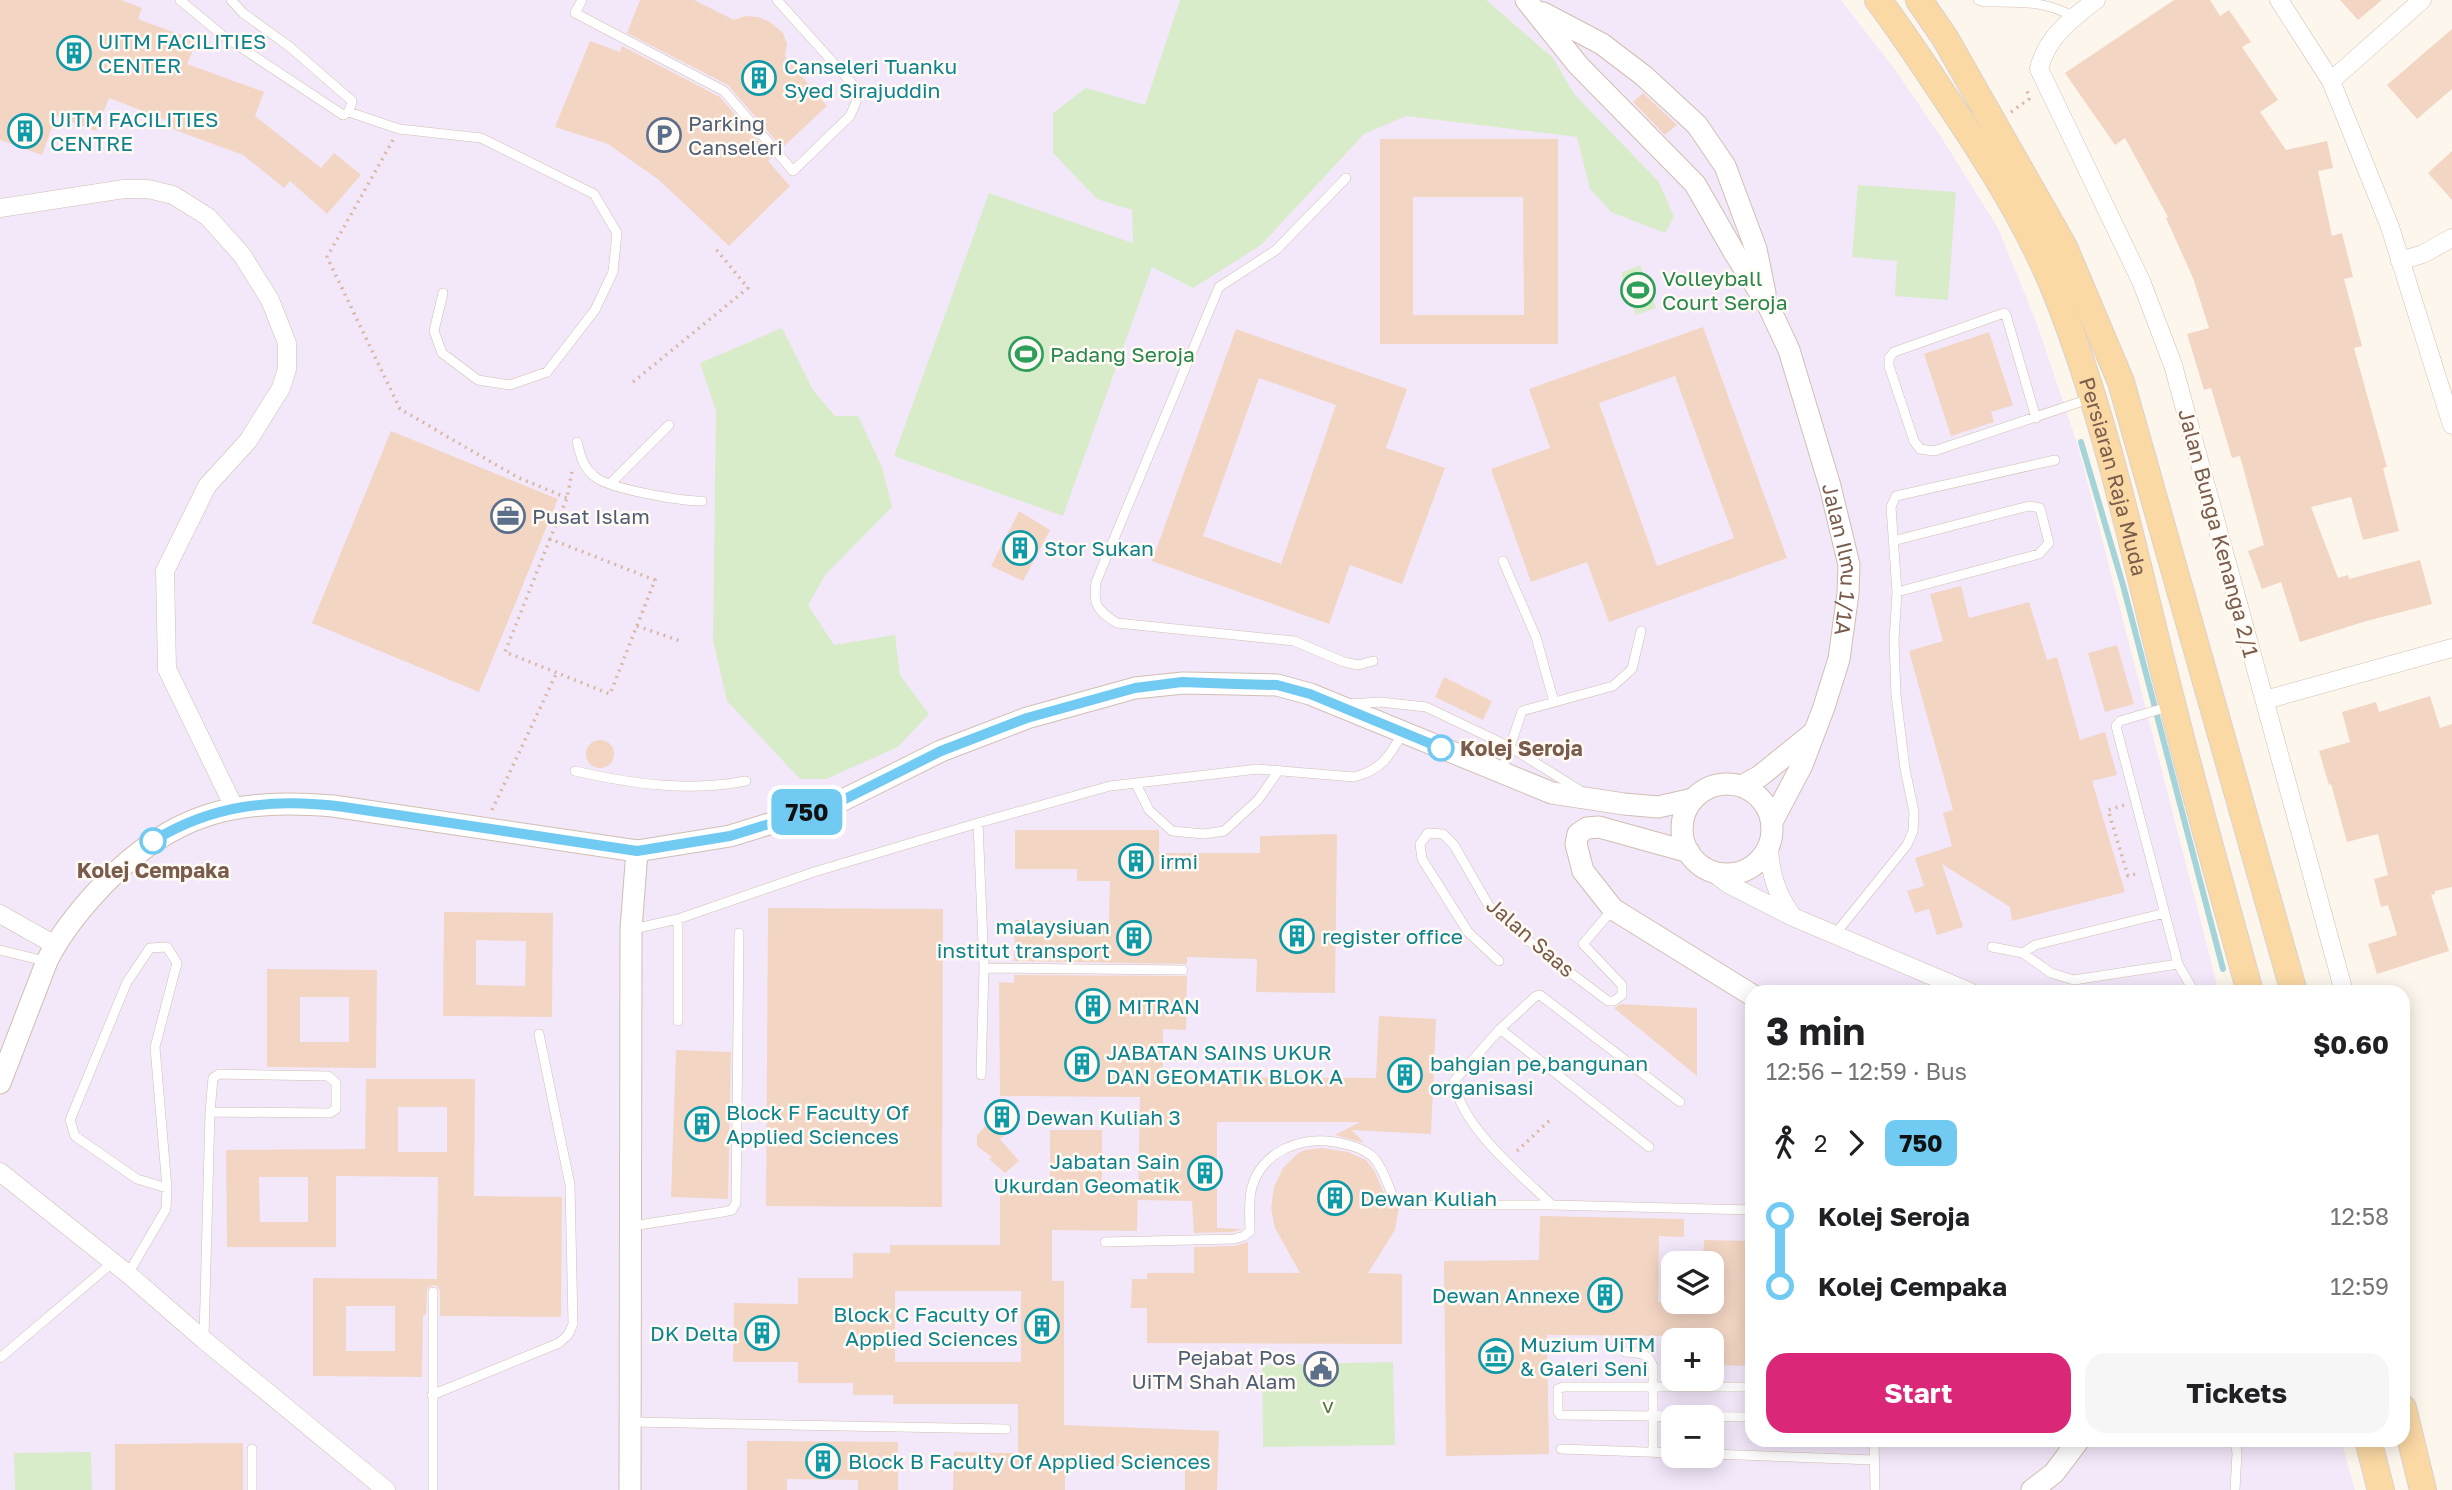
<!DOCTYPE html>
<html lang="en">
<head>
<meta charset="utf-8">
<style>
  :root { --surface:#fff; --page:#f6f6f6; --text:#202124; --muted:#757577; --accent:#db2777 }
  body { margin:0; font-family:"Golos Text",sans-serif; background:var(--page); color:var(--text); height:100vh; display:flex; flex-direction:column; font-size:26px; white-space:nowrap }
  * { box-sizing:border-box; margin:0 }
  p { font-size:23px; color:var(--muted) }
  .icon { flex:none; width:38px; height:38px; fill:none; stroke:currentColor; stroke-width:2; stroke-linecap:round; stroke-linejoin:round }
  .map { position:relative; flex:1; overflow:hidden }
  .drawer { position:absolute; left:1745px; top:985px; width:665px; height:462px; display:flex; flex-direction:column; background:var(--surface); border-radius:21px; box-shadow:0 4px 18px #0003 }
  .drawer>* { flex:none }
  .badge { padding:0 14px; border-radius:10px; font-size:24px; line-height:46px }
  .controls { position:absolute; left:1661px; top:1251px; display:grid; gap:14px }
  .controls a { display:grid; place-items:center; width:63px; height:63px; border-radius:14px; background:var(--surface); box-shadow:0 4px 18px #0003; font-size:35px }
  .map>.badge { position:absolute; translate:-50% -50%; box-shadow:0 0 0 4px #fff }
  .legs { display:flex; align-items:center; gap:10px; height:77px; padding:0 21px; font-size:23px }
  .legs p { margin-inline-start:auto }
  .headline { display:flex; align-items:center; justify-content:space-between; height:119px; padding:0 21px }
  h1 { font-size:38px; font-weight:700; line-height:52px }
  .primary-button { display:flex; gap:14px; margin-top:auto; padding:14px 21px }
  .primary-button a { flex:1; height:80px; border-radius:21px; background:var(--accent); color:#fff; font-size:28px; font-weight:700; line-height:80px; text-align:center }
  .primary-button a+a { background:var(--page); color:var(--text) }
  ul { padding:0 21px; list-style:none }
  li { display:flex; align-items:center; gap:24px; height:70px; font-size:26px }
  li i { display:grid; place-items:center; width:10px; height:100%; margin:0 9px; background:currentColor }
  li i::after { content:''; width:18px; height:18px; margin:-9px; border:5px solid; border-radius:50%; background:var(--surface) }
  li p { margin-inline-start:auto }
  li:first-child i { background:linear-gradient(#0000 50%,currentColor 0) }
  li:last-child i { background:linear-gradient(currentColor 50%,#0000 0) }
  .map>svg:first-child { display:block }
  .education { fill:#f3e8fa; fill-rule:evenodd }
  .green { fill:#d8ecc9 }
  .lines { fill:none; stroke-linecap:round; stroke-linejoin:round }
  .stream { stroke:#a5d3da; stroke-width:6 }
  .building { fill:#f3d5c3; fill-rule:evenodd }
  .service-casing { stroke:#d1beb0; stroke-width:10 }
  .minor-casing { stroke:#d1beb0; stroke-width:19 }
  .tertiary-casing { stroke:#d1beb0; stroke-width:23 }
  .primary-casing { stroke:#dad1cd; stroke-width:28 }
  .path { stroke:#d9b8a5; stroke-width:3.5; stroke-dasharray:2 5; stroke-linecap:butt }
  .service { stroke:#fff; stroke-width:9 }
  .minor { stroke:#fff; stroke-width:18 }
  .tertiary { stroke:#fff; stroke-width:21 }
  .primary { stroke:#fbd9a5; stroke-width:26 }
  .line-1-casing { stroke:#fff; stroke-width:16 }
  .line-1 { stroke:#71caf2; stroke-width:10 }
  .stop-1-dot { fill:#fff; stroke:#71caf2; stroke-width:3.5 }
  .labels { text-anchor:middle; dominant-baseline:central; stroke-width:5; stroke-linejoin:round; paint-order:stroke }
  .culture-label { font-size:21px; fill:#0d838f; stroke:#fffaf3; text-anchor:start }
  .service-label { font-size:21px; fill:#4e5e75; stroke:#fffaf3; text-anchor:start }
  .leisure-label { font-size:21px; fill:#27864d; stroke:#fffaf3; text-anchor:start }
  .street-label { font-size:21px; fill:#7a5c4d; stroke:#fffaf3 }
  .stop-label { font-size:21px; font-weight:bold; fill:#7a5c4d; stroke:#fffaf3; text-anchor:start }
  .park-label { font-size:21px; fill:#537a41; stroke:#fffaf3 }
</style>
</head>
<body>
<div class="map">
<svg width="2452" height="1490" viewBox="0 0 2452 1490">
  <rect width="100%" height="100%" fill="#fdf6ec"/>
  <path class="education" d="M0 0H1841L1896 71 1943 140 1998 228 2037 324 2078 446 2219 992H1752V1440H2341L2355 1490H0ZM1673 1264H1712V1302H1673ZM1673 1340H1712V1379H1673ZM1673 1418H1712V1456H1673Z"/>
  <path class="green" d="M1180 0H1486L1553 58 1574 94 1659 182 1674 217 1665 233 1611 212 1590 189 1577 137 1406 116 1364 134 1261 245 1193 288 1152 267 1063 516 894 456 989 193 1133 243 1132 210 1097 199 1053 153V113L1086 88 1145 105Z
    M1858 185 1956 192 1948 300 1895 296 1897 261 1852 257Z
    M1640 265 1656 308 1636 315 1621 273Z
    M782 328 813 390 835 416H858L882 467 892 507 826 574 808 605 834 645 895 635 900 675 929 714 898 747 826 779H800L727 701 713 640 716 411 700 363Z
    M1393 1362 1395 1445 1263 1447 1262 1365Z
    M91 1452 92 1490H15L14 1453Z"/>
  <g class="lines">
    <path class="stream" d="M2081 442 2123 585 2223 969"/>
  </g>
  <path class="building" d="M0 0H121L142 8 138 19 197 41 187 64 264 92 255 116 321 168 334 153 361 175 327 214 290 181 284 188 243 155 167 127 169 121 109 98 96 131 56 116 42 155 0 140Z
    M640 0H694L734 20 745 16 758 17 770 22 783 33 787 44 785 56 827 106 782 148 728 85 627 33Z
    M2174 0H2210L2220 16 2229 10 2251 42 2242 47 2278 100 2260 112 2286 150 2327 141 2333 168 2318 171 2332 236 2342 233 2353 277 2344 279 2362 346 2354 348 2387 467 2383 468 2399 531 2363 540 2351 497 2311 507 2338 578 2348 575 2349 579 2420 560 2432 604 2363 622 2300 642 2281 582 2262 589 2248 551 2264 545 2240 456 2232 458 2211 388 2204 390 2187 334 2209 328 2193 278 2166 218 2168 217 2125 138 2115 145 2065 73Z
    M2340 0H2382L2358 20Z
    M2452 29V89L2417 119 2387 85Z
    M590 41 620 52 622 46 720 97 772 157 768 161 790 186 729 246 659 180 608 144 555 127Z
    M1643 93 1677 125 1665 135 1633 102Z
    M1380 139H1558V344H1380ZM1413 197H1523L1524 315H1413Z
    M2452 151V200L2428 173Z
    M1703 327 1787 558 1609 622 1587 562 1531 582 1491 469 1550 448 1529 389ZM1675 376 1734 538 1657 566 1599 403Z
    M1236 329 1407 389 1386 448 1445 468 1402 584 1350 565 1329 624 1152 561ZM1259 378 1336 405 1281 564 1203 536Z
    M1989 332 2013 405 1991 412 1994 422 1951 436 1924 354Z
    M391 431 558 499 479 692 312 623Z
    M1019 511 1050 530 1023 581 991 566Z
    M1961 586 1969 618 2029 602 2047 660 2057 657 2080 740 2105 732 2117 775 2092 781 2125 892 2012 921 2010 907 1942 864 1963 927 1937 935 1929 909 1915 913 1907 891 1924 886 1915 858 1952 846 1943 813 1953 810 1909 651 1943 641 1930 594Z
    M2117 645 2134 704 2105 712 2088 653Z
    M1444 677 1492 701 1483 720 1435 697Z
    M2430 696 2440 728 2452 724V887L2435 891V894L2431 895 2449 951 2377 974 2368 944 2397 935 2388 905 2381 907 2374 879 2388 875 2378 834 2347 842 2331 784 2329 785 2319 751 2350 742 2342 712 2376 702 2379 712Z
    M586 754a14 14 0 1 1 28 0a14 14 0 1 1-28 0Z
    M1015 830H1159V853H1260V836L1337 834 1335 993 1256 992 1257 959 1187 957V964L1014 961 1015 920 1109 922 1110 881H1077V869H1015Z
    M768 908 943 909 942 1207 766 1206Z
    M444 912 553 913 552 1017 443 1016ZM476 940 526 941 525 986 476 985Z
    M267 969 377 970 376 1068 267 1067ZM300 997H349V1042H300Z
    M1014 975 1187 976 1186 1030 1163 1029V1077L1376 1078 1379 1016 1436 1019 1431 1134 1352 1130 1364 1143 1335 1135 1360 1122H1217V1228L1242 1229 1233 1232 1194 1233 1192 1201 1138 1200 1140 1097 1000 1096 999 982 1014 983Z
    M1621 1004 1697 1008V1076L1614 1008Z
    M676 1050 731 1052 728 1199 671 1197Z
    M366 1079H475L474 1196 562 1197 561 1317 440 1316V1291L437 1286 432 1285 427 1289 426 1315H423L422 1377 313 1376V1278L437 1279 438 1177 336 1176V1247H227L226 1150 365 1149ZM398 1107H447V1152H398ZM259 1177H308V1222H260ZM346 1306H395V1351H346Z
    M1005 1105 1017 1124 1000 1139 1019 1161 1005 1173 989 1159 992 1157 977 1146V1135L988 1123 986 1121Z
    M1050 1130H1102V1191L1138 1192 1137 1231 1052 1230V1281H1064V1425L1219 1431 1217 1490H1185V1469L1065 1464V1490H953L954 1452 1018 1453V1404H893V1395H853V1383H798V1362H733L734 1303 798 1304V1278H853V1253H890V1245H1000V1189L1045 1190 1050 1195ZM895 1291H1021V1362H895Z
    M1322 1148 1348 1152 1366 1160 1374 1170 1388 1202 1399 1207 1395 1230 1368 1273 1402 1274V1344L1147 1343V1308H1131L1132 1279H1147V1273H1194V1247L1234 1246 1248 1242V1273H1300L1275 1228 1271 1208 1274 1187 1283 1168 1297 1154 1305 1150Z
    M1540 1216 1684 1219V1237L1659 1236 1658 1302H1712V1262H1703L1704 1240 1752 1241V1366L1712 1365V1340H1684L1685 1336 1547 1335 1549 1454 1446 1456 1444 1261 1539 1260Z
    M747 1441 898 1442V1490H858V1480L787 1479V1490H747Z
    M243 1443V1490H115V1444Z"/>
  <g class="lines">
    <g class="service-casing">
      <path id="service" d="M180 0 222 35 343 115 349 112 352 101 290 47 243 13 231 0
        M582 0 575 13 724 91 793 171 850 116 856 102V88L777 0
        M1978 0 1984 2C2018 2 2044 0 2074 17
        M349 112 399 129 481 138 594 194 617 233 613 272 595 310 547 372 510 385 478 380 442 353 434 331 443 293
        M1346 178 1276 250 1219 287 1096 582C1093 606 1097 610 1117 623L1294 641 1344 662 1358 665 1373 661
        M2036 418 2006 315 2004 313 1894 352 1889 358V366L1914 441 1920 449 1934 451 2089 399
        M577 442C581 456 582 466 594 476 608 489 681 501 702 501
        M610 484 669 425
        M1893 541 2029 506 2040 508 2049 543 2039 554 1897 592
        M1503 561 1536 637 1554 702
        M1348 704 1380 702 1426 707 1510 747 1581 791
        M2171 706 2120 721 2116 726 2178 964 2194 992
        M575 771C632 784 688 792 746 781
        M1502 771 1522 711 1613 686 1632 669 1641 631
        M1136 784 1149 810 1172 831 1204 834 1224 831 1258 800 1279 770
        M978 823 984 968 981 1075
        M678 919V1021
        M633 929 678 919 814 872 978 823 1110 786 1258 769 1354 777C1381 770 1389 757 1402 734
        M1836 933 1907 845 1913 831 1914 812 1905 769 1896 695 1894 641 1897 592 1891 507 1896 496 2055 460
        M1992 947 2023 953 2051 973 2074 980 2178 964
        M0 950 45 961
        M2023 953 2035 945 2165 913
        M1499 961 1468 932 1422 859 1420 844 1428 833 1443 834 1454 845 1489 906 1535 946 1608 1001H1614L1622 995V985L1583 944 1612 910
        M984 968 1183 970
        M1500 1029 1536 996 1540 995 1680 1102
        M219 1074 328 1076 336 1083V1109L330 1113 210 1112 213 1078Z
        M1552 1205C1520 1174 1461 1127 1454 1081L1500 1029 1649 1147
        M632 1226 723 1212 732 1210 736 1203 739 933
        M1105 1242 1234 1239 1244 1236 1250 1231C1250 1217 1248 1201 1252 1187 1262 1152 1300 1136 1335 1142 1347 1144 1365 1149 1374 1158 1383 1168 1388 1185 1393 1197L1414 1205H1552L1752 1210
        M128 1274 166 1209 167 1188 155 1047 177 963 167 947 150 948 127 982 70 1120 75 1136 137 1179 167 1188
        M433 1292V1490
        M204 1338 210 1112
        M1625 1352C1639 1353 1647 1352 1653 1366V1452
        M0 1358 112 1263
        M1752 1387H1563L1558 1389V1412L1560 1415 1752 1417
        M432 1395 559 1343 568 1335 573 1324 570 1185 539 1034
        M631 1422 1006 1429
        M1874 1440 1875 1490
        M2235 1440 2237 1453 2235 1490
        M252 1449V1490
        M1561 1449 1673 1453
        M1712 1454 1874 1460"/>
    </g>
    <g class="minor-casing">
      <path id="minor" d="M2096 0C2071 19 2046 38 2039 69L2141 281 2173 365 2344 992
        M2279 0 2331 81 2390 227 2452 425
        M2331 81 2422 0
        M0 208 124 189H148L173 195 208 217 242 255 270 300 287 343V369L281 388 248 441 207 486 165 571 167 669 234 807
        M2400 261 2423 254 2452 238
        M2265 700 2452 648
        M1769 847C1770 874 1777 895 1793 917
        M1710 870 1728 884 1793 917 1970 992
        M0 914 55 945
        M0 1172 128 1274 204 1340 386 1490"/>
    </g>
    <g class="tertiary-casing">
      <g id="tertiary">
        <path id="s1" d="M1526 0 1578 65 1695 184 1734 252 1768 305 1789 350 1830 486 1849 565 1848 593 1839 659 1824 707 1802 765 1772 822"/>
        <path d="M1543 13 1602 44 1644 76 1697 125 1725 166 1756 249 1765 293"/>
        <circle cx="1727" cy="829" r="45"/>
        <path d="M1742 786 1760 776 1812 734"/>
        <path d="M1689 852 1599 827 1587 828 1578 834 1576 844 1583 871 1613 909 1752 995"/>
        <path d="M0 1083 47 961C61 932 82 907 104 884 174 812 236 798 333 806L637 851 730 836 837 803 941 751 1027 718 1135 688 1183 683 1236 684 1277 685 1310 694 1552 793 1624 804 1658 807 1693 799"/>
        <path d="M630 1490 631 929 637 851"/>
        <path d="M2032 1490 2054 1473 2079 1440"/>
      </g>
    </g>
    <g class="primary-casing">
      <g id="primary">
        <path id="s2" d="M1878 0C1904 34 1927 70 1951 106 1989 163 2025 220 2052 283 2108 419 2136 565 2173 707 2197 802 2224 897 2250 992"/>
        <path d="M1919 0 1945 38 2064 247 2121 382 2294 992"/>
        <path d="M2403 1408 2423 1490"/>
        <path d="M2368 1440 2381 1490"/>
      </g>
    </g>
    <path class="path" d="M2011 112 2029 99 2027 90
      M393 140 327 257 400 409 517 477 567 498
      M633 382 748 288 715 248
      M550 539 505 652 610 694 655 580 550 539 567 498 572 471
      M637 626 683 642
      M2124 805 2108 810 2128 876 2139 873
      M492 810 557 672
      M1517 1151 1551 1119"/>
    <use href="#service" class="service"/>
    <use href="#minor" class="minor"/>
    <use href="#tertiary" class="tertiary"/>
    <use href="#primary" class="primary"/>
  </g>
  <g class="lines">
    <g class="line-1-casing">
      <path id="line-1" d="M153 841C213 804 274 798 344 807L637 851 730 836 837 803 941 751 1027 718 1135 688 1182 682 1236 684 1277 685 1310 694 1441 748"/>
    </g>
    <use href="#line-1" class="line-1"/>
  </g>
  <defs>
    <g id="building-ring" transform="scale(1.75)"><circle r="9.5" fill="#fffaf3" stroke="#0f9aa8" stroke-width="1.5"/><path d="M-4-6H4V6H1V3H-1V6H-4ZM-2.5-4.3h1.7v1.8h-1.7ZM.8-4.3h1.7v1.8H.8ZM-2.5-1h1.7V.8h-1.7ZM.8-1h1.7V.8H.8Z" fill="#0f9aa8"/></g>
    <g id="parking-ring" transform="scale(1.75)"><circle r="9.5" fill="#fffaf3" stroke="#5c6f8a" stroke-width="1.5"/><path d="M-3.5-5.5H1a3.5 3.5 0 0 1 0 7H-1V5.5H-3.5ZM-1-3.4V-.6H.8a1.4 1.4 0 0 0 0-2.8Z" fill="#5c6f8a"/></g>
    <g id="stadium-ring" transform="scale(1.75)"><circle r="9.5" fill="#fffaf3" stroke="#2e9e5b" stroke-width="1.5"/><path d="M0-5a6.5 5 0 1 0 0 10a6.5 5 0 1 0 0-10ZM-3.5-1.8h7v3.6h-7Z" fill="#2e9e5b"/></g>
    <g id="office-ring" transform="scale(1.75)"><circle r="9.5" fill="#fffaf3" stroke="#5c6f8a" stroke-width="1.5"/><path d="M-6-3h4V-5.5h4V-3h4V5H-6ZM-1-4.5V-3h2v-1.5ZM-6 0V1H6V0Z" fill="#5c6f8a"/></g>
    <g id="museum-ring" transform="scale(1.75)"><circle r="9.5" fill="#fffaf3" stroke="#0f9aa8" stroke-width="1.5"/><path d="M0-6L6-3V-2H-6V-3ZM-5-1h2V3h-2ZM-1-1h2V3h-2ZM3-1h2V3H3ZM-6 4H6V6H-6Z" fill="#0f9aa8"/></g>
    <g id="civic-ring" transform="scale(1.75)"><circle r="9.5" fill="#fffaf3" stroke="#5c6f8a" stroke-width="1.5"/><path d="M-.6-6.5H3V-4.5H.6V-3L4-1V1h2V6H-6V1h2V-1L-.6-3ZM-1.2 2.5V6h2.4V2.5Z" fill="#5c6f8a"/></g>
  </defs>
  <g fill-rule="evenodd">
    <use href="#building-ring" x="74" y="53"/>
    <use href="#building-ring" x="759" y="78"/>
    <use href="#building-ring" x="25" y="131"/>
    <use href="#parking-ring" x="664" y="135"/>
    <use href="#stadium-ring" x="1638" y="290"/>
    <use href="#stadium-ring" x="1026" y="354"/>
    <use href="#office-ring" x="508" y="516"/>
    <use href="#building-ring" x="1020" y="548"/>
    <use href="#building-ring" x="1136" y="861"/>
    <use href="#building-ring" x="1297" y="936"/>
    <use href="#building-ring" x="1134" y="938"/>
    <use href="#building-ring" x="1093" y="1006"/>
    <use href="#building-ring" x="1082" y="1064"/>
    <use href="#building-ring" x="1405" y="1075"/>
    <use href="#building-ring" x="1002" y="1117"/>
    <use href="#building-ring" x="702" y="1124"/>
    <use href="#building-ring" x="1205" y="1173"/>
    <use href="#building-ring" x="1335" y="1198"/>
    <use href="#building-ring" x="1605" y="1295"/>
    <use href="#building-ring" x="1042" y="1326"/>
    <use href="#building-ring" x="762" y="1333"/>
    <use href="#museum-ring" x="1496" y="1356"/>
    <use href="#civic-ring" x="1321" y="1369"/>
    <use href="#building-ring" x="823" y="1461"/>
  </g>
  <g class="stop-1-dot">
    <circle cx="1441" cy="748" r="12"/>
    <circle cx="153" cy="841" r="12"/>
  </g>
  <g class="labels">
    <g class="culture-label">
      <text x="98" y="41">UITM FACILITIES<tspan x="98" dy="24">CENTER</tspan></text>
      <text x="784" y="66">Canseleri Tuanku<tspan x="784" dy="24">Syed Sirajuddin</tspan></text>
      <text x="50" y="119">UITM FACILITIES<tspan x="50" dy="24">CENTRE</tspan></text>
      <text x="1044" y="548">Stor Sukan</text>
      <text x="1160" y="861">irmi</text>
      <text x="1110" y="926" text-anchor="end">malaysiuan<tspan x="1110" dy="24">institut transport</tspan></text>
      <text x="1322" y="936">register office</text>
      <text x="1118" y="1006">MITRAN</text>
      <text x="1106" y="1052">JABATAN SAINS UKUR<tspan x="1106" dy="24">DAN GEOMATIK BLOK A</tspan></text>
      <text x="1430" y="1063">bahgian pe,bangunan<tspan x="1430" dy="24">organisasi</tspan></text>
      <text x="726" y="1112">Block F Faculty Of<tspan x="726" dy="24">Applied Sciences</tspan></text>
      <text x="1026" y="1117">Dewan Kuliah 3</text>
      <text x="1180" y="1161" text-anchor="end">Jabatan Sain<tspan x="1180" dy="24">Ukurdan Geomatik</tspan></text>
      <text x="1360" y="1198">Dewan Kuliah</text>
      <text x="1580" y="1295" text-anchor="end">Dewan Annexe</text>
      <text x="1018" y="1314" text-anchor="end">Block C Faculty Of<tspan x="1018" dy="24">Applied Sciences</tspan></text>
      <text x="738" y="1333" text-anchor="end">DK Delta</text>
      <text x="1520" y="1344">Muzium UiTM<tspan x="1520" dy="24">&amp; Galeri Seni</tspan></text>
      <text x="848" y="1461">Block B Faculty Of Applied Sciences</text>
    </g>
    <g class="service-label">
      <text x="688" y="123">Parking<tspan x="688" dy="24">Canseleri</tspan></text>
      <text x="532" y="516">Pusat Islam</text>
      <text x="1296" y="1357" text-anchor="end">Pejabat Pos<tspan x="1296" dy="24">UiTM Shah Alam</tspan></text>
    </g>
    <g class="leisure-label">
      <text x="1662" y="278">Volleyball<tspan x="1662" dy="24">Court Seroja</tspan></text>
      <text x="1050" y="354">Padang Seroja</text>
    </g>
    <g class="street-label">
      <text stroke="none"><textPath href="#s2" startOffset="536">Persiaran Raja Muda</textPath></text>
      <text transform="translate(2219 533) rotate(75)">Jalan Bunga Kenanga 2/1</text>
      <text stroke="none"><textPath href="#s1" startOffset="658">Jalan Ilmu 1/1A</textPath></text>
      <text transform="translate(1531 937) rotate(41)">Jalan Saas</text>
    </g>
    <g class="stop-label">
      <text x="1460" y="748">Kolej Seroja</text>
      <text x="153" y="870" text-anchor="middle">Kolej Cempaka</text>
    </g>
    <g class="park-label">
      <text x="1328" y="1405">v</text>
    </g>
  </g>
</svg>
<div class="controls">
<a><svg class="icon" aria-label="layers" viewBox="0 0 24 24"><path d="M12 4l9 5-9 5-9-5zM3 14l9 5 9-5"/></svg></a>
<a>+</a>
<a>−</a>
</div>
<b class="badge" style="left:807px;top:812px;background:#71caf2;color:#111">750</b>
<section class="drawer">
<div class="headline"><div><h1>3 min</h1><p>12:56 – 12:59 · Bus</p></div><b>$0.60</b></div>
<div class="legs"><svg class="icon" aria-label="walk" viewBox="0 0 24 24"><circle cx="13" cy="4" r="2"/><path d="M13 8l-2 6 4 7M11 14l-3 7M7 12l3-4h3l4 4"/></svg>2<svg class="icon" aria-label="forward" viewBox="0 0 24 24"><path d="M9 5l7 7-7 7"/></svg><b class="badge" style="background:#71caf2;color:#111">750</b></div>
<ul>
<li><i style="color:#71caf2"></i><b>Kolej Seroja</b><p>12:58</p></li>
<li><i style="color:#71caf2"></i><b>Kolej Cempaka</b><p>12:59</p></li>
</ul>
<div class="primary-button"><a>Start</a><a>Tickets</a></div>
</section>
</div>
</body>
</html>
